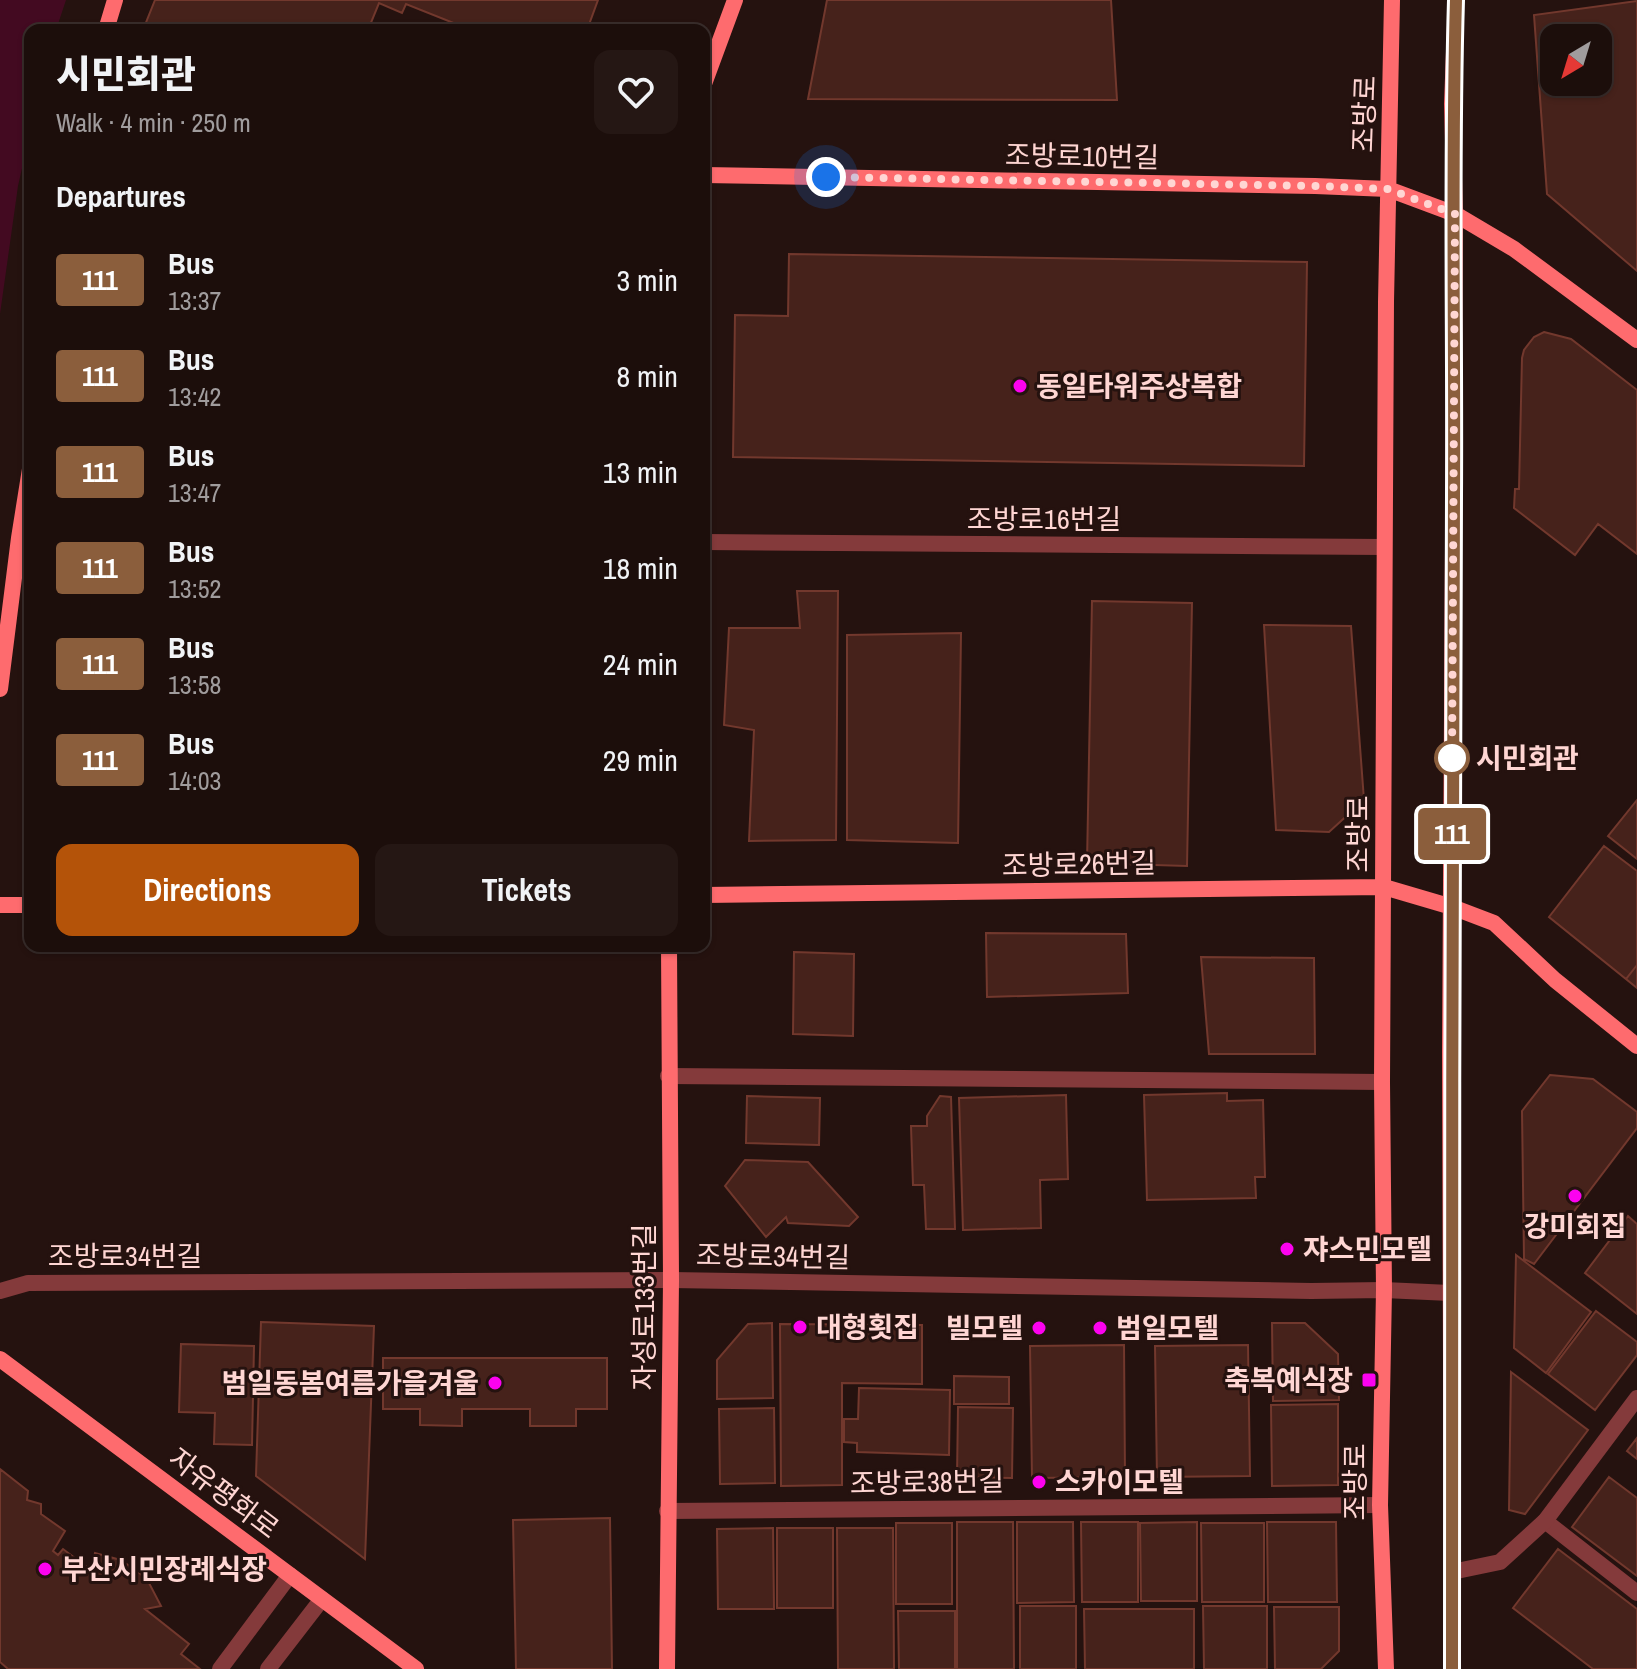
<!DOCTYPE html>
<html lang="en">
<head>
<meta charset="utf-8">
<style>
  :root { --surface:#1c0e0b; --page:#251714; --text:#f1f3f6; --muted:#a09c9d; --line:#3a2e2c; --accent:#b45309 }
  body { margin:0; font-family:"Archivo Narrow","Noto Sans KR",sans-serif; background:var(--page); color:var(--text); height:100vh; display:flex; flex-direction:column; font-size:30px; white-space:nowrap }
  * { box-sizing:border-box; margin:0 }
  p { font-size:26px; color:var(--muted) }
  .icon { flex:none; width:44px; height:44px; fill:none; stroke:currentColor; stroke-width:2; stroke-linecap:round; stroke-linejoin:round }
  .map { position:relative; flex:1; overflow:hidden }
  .side { position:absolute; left:24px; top:24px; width:686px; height:928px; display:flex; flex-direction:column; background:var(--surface); border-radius:16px; box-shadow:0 2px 6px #0004,0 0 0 2px var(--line) }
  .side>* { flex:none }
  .badge { padding:0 16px; border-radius:6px; font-size:28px; line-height:52px }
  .needle { width:52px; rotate:218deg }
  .tools { position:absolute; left:1540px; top:24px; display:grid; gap:16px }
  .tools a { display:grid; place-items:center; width:72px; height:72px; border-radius:16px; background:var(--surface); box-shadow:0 2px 6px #0004,0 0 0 2px var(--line); font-size:40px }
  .you { position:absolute; width:40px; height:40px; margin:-20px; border:6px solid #fff; border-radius:50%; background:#1a73e8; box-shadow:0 0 0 12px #1a73e833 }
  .map>.badge { position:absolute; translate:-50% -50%; box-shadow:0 0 0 4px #fff }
  h2 { padding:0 32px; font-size:30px; line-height:72px }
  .round { display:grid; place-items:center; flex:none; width:84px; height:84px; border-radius:16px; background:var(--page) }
  .headline { display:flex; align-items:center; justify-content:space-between; height:136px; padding:0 32px }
  h1 { font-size:38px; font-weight:800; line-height:60px }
  .cta { display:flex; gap:16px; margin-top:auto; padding:16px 32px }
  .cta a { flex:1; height:92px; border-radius:16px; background:var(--accent); color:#fff; font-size:32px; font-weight:800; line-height:92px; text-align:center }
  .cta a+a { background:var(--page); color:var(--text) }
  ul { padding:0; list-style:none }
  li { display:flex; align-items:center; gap:24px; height:96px; padding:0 32px }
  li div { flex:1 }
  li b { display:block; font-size:30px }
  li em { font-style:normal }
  li .badge { min-width:88px; font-weight:700; text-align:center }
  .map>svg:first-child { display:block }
  .water { fill:#430a21 }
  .building { fill:#46221b; stroke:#72382d; stroke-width:2; fill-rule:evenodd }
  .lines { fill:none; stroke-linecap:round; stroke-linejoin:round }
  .lane { stroke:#843a3b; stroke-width:16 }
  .street { stroke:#843a3b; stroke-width:16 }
  .secondary { stroke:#fe6b6e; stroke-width:16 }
  .line-casing { stroke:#fff; stroke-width:18 }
  .line { stroke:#8b5e3c; stroke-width:12 }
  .walk { stroke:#ffd6d3; stroke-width:8; stroke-dasharray:0 14.4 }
  .poi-dot { fill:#fc02ef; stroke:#25120f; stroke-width:3 }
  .stop-dot { fill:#fff; stroke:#8b5e3c; stroke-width:4 }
  .labels { text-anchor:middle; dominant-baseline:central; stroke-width:6; stroke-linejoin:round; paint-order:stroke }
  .street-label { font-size:28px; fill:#ffd6d3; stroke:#25120f }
  .poi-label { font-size:28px; font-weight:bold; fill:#ffd6d3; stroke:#25120f; text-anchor:start }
  .stop-label { font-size:28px; font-weight:bold; fill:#ffd6d3; stroke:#25120f; text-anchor:start }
</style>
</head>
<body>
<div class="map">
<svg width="1637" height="1669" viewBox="0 0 1637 1669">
  <rect width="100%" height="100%" fill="#25120f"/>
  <path class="water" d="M0 0H66L56 30H30V133L18 186 0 314Z"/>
  <path class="building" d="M155 0H598L587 30H471L406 4 402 13 379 3 368 30H143Z
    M827 0H1111L1117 100 808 99Z
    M1637 1V271L1547 194 1534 15ZM1554 38H1598V82H1554Z
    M789 254 1307 262 1304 466 733 457 735 315 788 316Z
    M1544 332 1571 339 1637 390V554L1598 524 1575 555 1514 508 1515 489H1519L1522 358 1524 350 1534 337Z
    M797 591H838L836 840 749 841 754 730 724 725 729 628H800Z
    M1092 601 1192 603 1187 866 1087 863Z
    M1264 625 1351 626 1364 800 1329 832 1276 830Z
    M961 633 958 843 847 840V635Z
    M1637 800V859L1608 836Z
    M1604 846 1637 871V965L1626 979 1549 917Z
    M986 933 1126 934 1128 993 987 997Z
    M794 952 854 954 853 1036 793 1034Z
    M1201 957 1314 958 1315 1054H1209Z
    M1637 965V988L1626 979Z
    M1550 1075 1593 1079 1637 1112V1128L1534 1264 1524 1259 1522 1111Z
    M1227 1093V1101L1263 1100 1265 1177H1255L1256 1198 1147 1200 1144 1095Z
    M1066 1095 1068 1179 1040 1180 1041 1228 963 1230 959 1098Z
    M747 1096 820 1098 819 1145 746 1143Z
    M940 1096 951 1097 955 1229H926L924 1185H913L911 1126H927V1116Z
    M745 1160 808 1162 858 1217 849 1226 788 1223 786 1217 766 1237 725 1186Z
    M1628 1216 1637 1224V1314L1585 1273Z
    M1516 1255 1591 1312 1546 1373 1514 1348Z
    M1596 1311 1637 1342V1355L1595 1410 1548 1374Z
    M261 1322 374 1326 365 1559 256 1476Z
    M772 1323 773 1398 717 1399V1360L748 1324Z
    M1272 1323H1305L1338 1354 1339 1400 1273 1401Z
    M780 1324 922 1325V1384L842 1383V1485L781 1486Z
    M181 1344 254 1346 252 1445 214 1444 215 1413 179 1412Z
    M1124 1345 1125 1477 1032 1478 1030 1346Z
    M1248 1345 1250 1476 1157 1477 1155 1346Z
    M383 1358H607V1409H576V1426H530V1409H462V1426L420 1425V1409H383Z
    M1511 1372 1588 1430 1525 1514 1509 1510Z
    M954 1376 1009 1377V1404H954Z
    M859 1388 950 1390 949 1455 857 1452V1443L844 1442V1419H858Z
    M1338 1404V1485L1272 1486 1271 1405Z
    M958 1407 1013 1408 1012 1478 957 1477Z
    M774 1408 775 1483 720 1484 719 1409Z
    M1637 1438V1459L1627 1451Z
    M0 1469 28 1491 27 1500 41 1504V1514L65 1531 53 1551 58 1555 63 1549 91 1570 95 1553 117 1559 134 1568 148 1581 161 1606 145 1609 189 1644 181 1654 200 1669H8L0 1662Z
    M1609 1477 1637 1498V1576L1572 1527Z
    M610 1518 612 1669H516L513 1520Z
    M957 1522H1013L1014 1669H957Z
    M1017 1522H1073L1074 1602 1017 1603Z
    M1081 1522H1138V1602H1082Z
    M1197 1522V1601H1141L1140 1523Z
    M1267 1522H1336L1337 1602H1268Z
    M896 1523H952V1604H896Z
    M1201 1523H1264V1602H1202Z
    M773 1528 774 1609H718L717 1529Z
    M777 1528H833V1608H777Z
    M837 1528H893L894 1669H838Z
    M1558 1549 1637 1609V1669H1593L1513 1608Z
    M1020 1606H1076V1669H1020Z
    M1203 1606H1267V1669H1204Z
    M1274 1607H1339V1651L1321 1669H1275Z
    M1084 1609H1194V1669H1085Z
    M898 1611H955V1669H899Z"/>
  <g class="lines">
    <path class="lane" d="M667 1511 1380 1505
      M1545 1521 1637 1593
      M220 1669 290 1575
      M268 1669 322 1599"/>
    <path class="street" d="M704 542 1384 547
      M668 1076 1382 1082
      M0 1291 28 1283 671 1280 1311 1291 1384 1290 1450 1293
      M1452 1572 1500 1562 1545 1521 1637 1398"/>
    <path class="secondary" d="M106 30 115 0
      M704 84 735 0
      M704 175 1315 186 1388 189 1455 214 1514 249 1637 340
      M0 689 19 538 30 469
      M704 895 1384 887 1452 907 1494 923 1555 980 1637 1046
      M0 905H30
      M0 1359 416 1669
      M667 1669 671 1280 669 946
      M1386 1669 1380 1505 1384 1290 1382 1082 1386 302 1392 0
      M1452 1669 1450 1052 1455 214 1452 104 1456 0"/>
  </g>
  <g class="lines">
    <g class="line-casing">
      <path id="line" d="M1452 1669C1452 1278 1452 886 1454 495 1455 330 1451 165 1456 0"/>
    </g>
    <use href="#line" class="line"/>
    <path class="walk" d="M826 177 1315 186 1388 189 1455 214 1452 770V758"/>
  </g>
  <g class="poi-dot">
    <circle cx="1020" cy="386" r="8"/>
    <circle cx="1575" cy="1196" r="8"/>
    <circle cx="1287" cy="1249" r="8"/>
    <circle cx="800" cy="1327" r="8"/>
    <circle cx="1039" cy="1328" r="8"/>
    <circle cx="1100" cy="1328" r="8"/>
    <rect x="1361" y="1372" width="16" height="16" rx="4"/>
    <circle cx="495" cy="1383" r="8"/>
    <circle cx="1039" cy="1482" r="8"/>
    <circle cx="45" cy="1569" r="8"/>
  </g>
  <circle class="stop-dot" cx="1452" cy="758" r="16"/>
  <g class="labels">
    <g class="street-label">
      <text transform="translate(1364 114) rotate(-88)">조방로</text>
      <text transform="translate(1082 156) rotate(1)">조방로10번길</text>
      <text x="1044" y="519">조방로16번길</text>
      <text transform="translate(1358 834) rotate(-90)">조방로</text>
      <text transform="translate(1079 864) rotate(-1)">조방로26번길</text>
      <text x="125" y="1256">조방로34번길</text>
      <text transform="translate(773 1256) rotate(1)">조방로34번길</text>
      <text transform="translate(644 1307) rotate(-90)">자성로133번길</text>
      <text transform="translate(927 1482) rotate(-1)">조방로38번길</text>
      <text transform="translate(1355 1482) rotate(-90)">조방로</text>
      <text transform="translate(224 1493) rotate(37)">자유평화로</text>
    </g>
    <g class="poi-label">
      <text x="1036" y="386">동일타워주상복합</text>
      <text x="1575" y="1226" text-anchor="middle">강미회집</text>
      <text x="1303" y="1249">쟈스민모텔</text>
      <text x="816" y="1327">대형횟집</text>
      <text x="1023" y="1328" text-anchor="end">빌모텔</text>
      <text x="1116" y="1328">범일모텔</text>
      <text x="1353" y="1380" text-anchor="end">축복예식장</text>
      <text x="479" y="1383" text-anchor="end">범일동봄여름가을겨울</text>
      <text x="1055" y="1482">스카이모텔</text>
      <text x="61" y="1569">부산시민장례식장</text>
    </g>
    <g class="stop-label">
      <text x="1476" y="758">시민회관</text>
    </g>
  </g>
</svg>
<div class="tools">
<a><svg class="needle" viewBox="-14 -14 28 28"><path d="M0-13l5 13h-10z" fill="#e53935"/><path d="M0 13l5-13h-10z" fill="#a09c9d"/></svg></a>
</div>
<div class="you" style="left:826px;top:177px"></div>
<b class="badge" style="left:1452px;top:834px;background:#8b5e3c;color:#fff">111</b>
<section class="side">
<div class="headline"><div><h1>시민회관</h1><p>Walk · 4 min · 250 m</p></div><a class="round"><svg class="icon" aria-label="heart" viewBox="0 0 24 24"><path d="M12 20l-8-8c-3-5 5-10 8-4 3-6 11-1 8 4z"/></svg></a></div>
<h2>Departures</h2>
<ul>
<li><span class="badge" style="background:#8b5e3c;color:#fff">111</span><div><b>Bus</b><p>13:37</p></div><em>3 min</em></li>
<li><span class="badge" style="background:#8b5e3c;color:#fff">111</span><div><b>Bus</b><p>13:42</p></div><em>8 min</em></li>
<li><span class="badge" style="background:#8b5e3c;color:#fff">111</span><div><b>Bus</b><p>13:47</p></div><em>13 min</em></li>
<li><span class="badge" style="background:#8b5e3c;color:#fff">111</span><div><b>Bus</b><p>13:52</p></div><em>18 min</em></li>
<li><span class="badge" style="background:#8b5e3c;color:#fff">111</span><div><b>Bus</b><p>13:58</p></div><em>24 min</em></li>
<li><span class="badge" style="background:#8b5e3c;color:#fff">111</span><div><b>Bus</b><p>14:03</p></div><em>29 min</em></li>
</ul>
<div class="cta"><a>Directions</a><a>Tickets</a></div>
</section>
</div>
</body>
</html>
